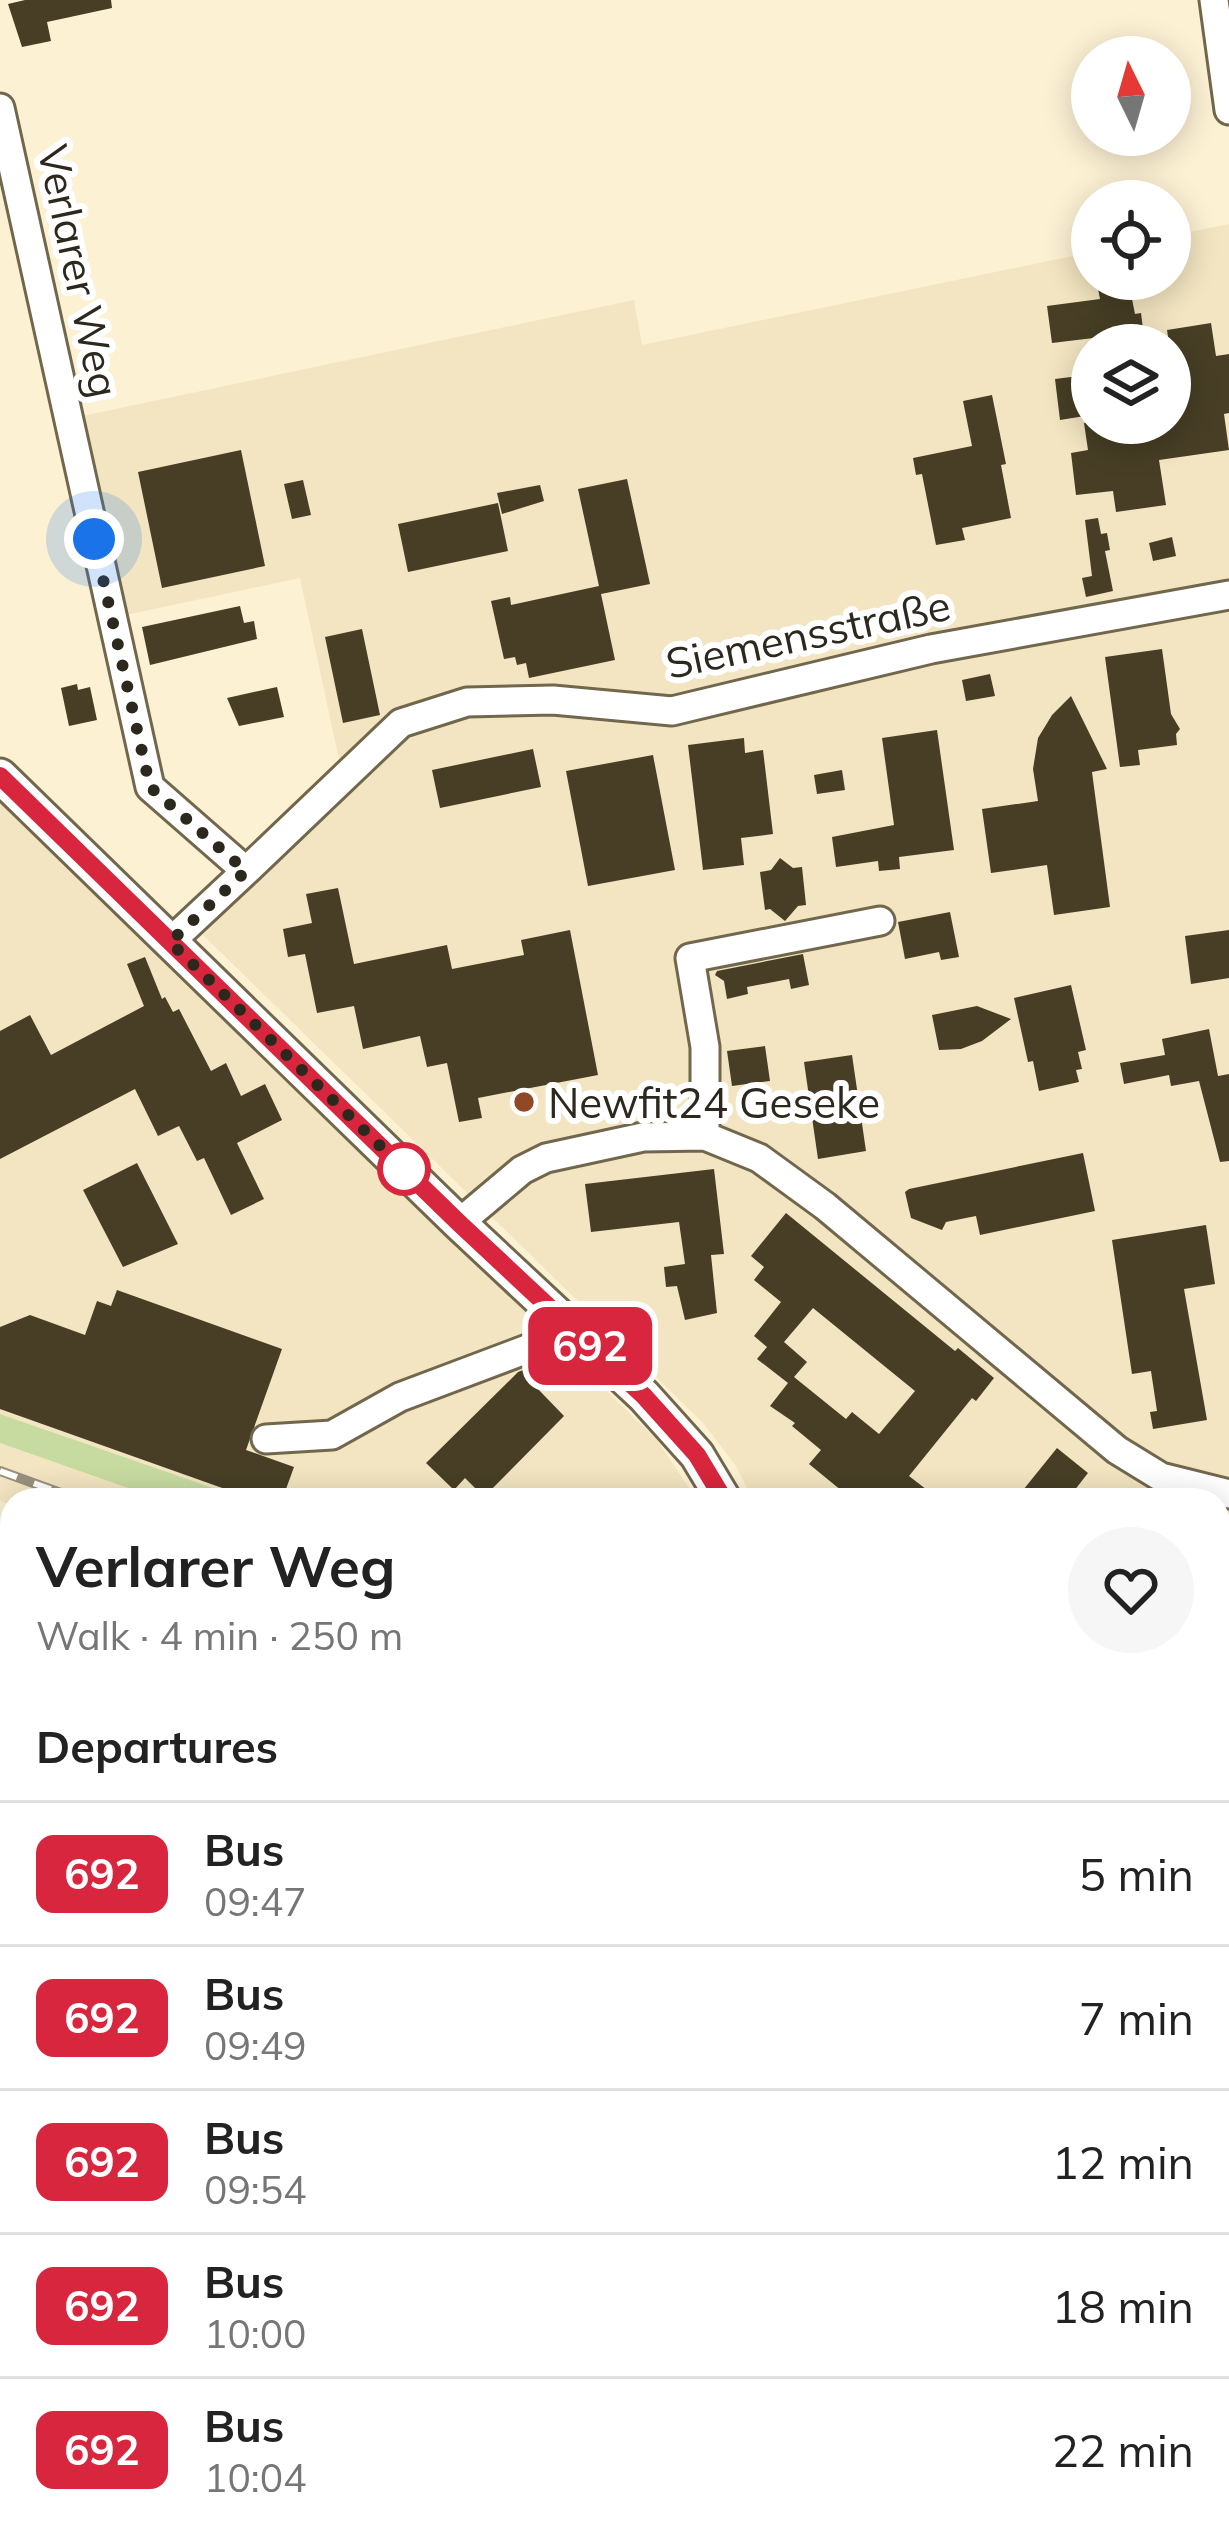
<!DOCTYPE html>
<html lang="en">
<head>
<meta charset="utf-8">
<style>
  :root { --surface:#fff; --page:#f6f6f6; --text:#222; --muted:#767676; --line:#e0e0e0 }
  body { margin:0; font-family:Mulish,sans-serif; background:var(--page); color:var(--text); height:100vh; display:flex; flex-direction:column; font-size:45px; white-space:nowrap }
  * { box-sizing:border-box; margin:0 }
  p { font-size:39px; color:var(--muted) }
  .icon { flex:none; width:66px; height:66px; fill:none; stroke:currentColor; stroke-width:2; stroke-linecap:round; stroke-linejoin:round }
  .map { position:relative; flex:1; overflow:hidden }
  .panel { position:absolute; left:0px; top:1488px; width:1230px; height:1059px; display:flex; flex-direction:column; background:var(--surface); border-radius:36px 36px 0 0; box-shadow:0 6px 30px #0003 }
  .panel>* { flex:none }
  .badge { padding:0 24px; border-radius:18px; font-size:42px; line-height:78px }
  .needle { width:78px; rotate:355deg }
  .fabs { position:absolute; left:1071px; top:36px; display:grid; gap:24px }
  .fabs a { display:grid; place-items:center; width:120px; height:120px; border-radius:50%; background:var(--surface); box-shadow:0 6px 30px #0003; font-size:60px }
  .you { position:absolute; width:60px; height:60px; margin:-30px; border:9px solid #fff; border-radius:50%; background:#1a73e8; box-shadow:0 0 0 18px #1a73e833 }
  .map>.badge { position:absolute; translate:-50% -50%; box-shadow:0 0 0 6px #fff }
  h2 { padding:0 36px; font-size:45px; line-height:108px }
  .round { display:grid; place-items:center; flex:none; width:126px; height:126px; border-radius:63px; background:var(--page) }
  .summary { display:flex; align-items:center; justify-content:space-between; height:204px; padding:0 36px }
  h1 { font-size:57px; font-weight:700; line-height:90px }
  ul { padding:0; list-style:none }
  li { display:flex; align-items:center; gap:36px; height:144px; padding:0 36px; border-top:3px solid var(--line) }
  li div { flex:1 }
  li b { display:block; font-size:45px }
  li em { font-style:normal }
  li .badge { min-width:132px; font-weight:700; text-align:center }
  .map>svg:first-child { display:block }
  .built { fill:#f3e5c1; fill-rule:evenodd }
  .green { fill:#c7dba0 }
  .building { fill:#473e25; fill-rule:evenodd }
  .lines { fill:none; stroke-linecap:round; stroke-linejoin:round }
  .minor-casing { stroke:#71674d; stroke-width:33 }
  .major-casing { stroke:#71674d; stroke-width:39 }
  .minor { stroke:#fff; stroke-width:27 }
  .major { stroke:#fff; stroke-width:33 }
  .rail-casing { stroke:#99907c; stroke-width:10 }
  .rail { stroke:#fff; stroke-width:6; stroke-dasharray:18; stroke-linecap:butt }
  .line-casing { stroke:#fff; stroke-width:27 }
  .line { stroke:#d7263d; stroke-width:18 }
  .walk { stroke:#2d281e; stroke-width:12; stroke-dasharray:0 21.6 }
  .poi-dot { fill:#904924; stroke:#fff; stroke-width:4.5 }
  .stop-dot { fill:#fff; stroke:#d7263d; stroke-width:6 }
  .labels { text-anchor:middle; dominant-baseline:central; stroke-width:12; stroke-linejoin:round; paint-order:stroke }
  .street-label { font-size:42px; fill:#2d281e; stroke:#fff }
  .poi-label { font-size:42px; fill:#2d281e; stroke:#fff; text-anchor:start }
</style>
</head>
<body>
<div class="map">
<svg width="1229" height="2545" viewBox="0 0 1229 2545">
  <rect width="100%" height="100%" fill="#fdf1d4"/>
  <path class="built" d="M1229 224V1756L1218 1754V1500H753L736 1466 703 1423 203 935 344 783 300 578 126 615 82 416 634 300 642 345 1092 252V279H1170V236ZM1092 345H1170V423H1092Z
    M0 798 657 1440 697 1500H248L0 1414Z
    M0 1443 162 1500H12V1505L0 1501Z
    M0 1526 12 1530V2071L0 2066Z
    M1218 1822 1229 1823V1956L1218 1952Z"/>
  <path class="green" d="M0 1414 248 1500H162L0 1443Z"/>
  <path class="building" d="M25 0H111L112 8 47 22 51 41 22 47 8 4Z
    M1096 279H1128L1135 314 1141 313 1145 345H1111L1110 336 1052 343 1047 306 1100 299Z
    M1211 323 1216 356 1229 354V413L1224 414 1229 450 1159 460 1166 505 1116 512 1113 491 1076 495 1071 453 1088 450 1084 423H1170V403L1178 402 1167 330Z
    M1079 376 1085 416 1060 420 1055 379Z
    M992 395 1006 464 1001 465 1011 518 962 528 965 540 936 545 922 474 916 475 913 458 972 446 963 401Z
    M241 450 265 566 162 588 138 472Z
    M627 479 650 584 601 594 615 660 529 678 526 663 517 665 515 657 504 659 491 601 510 597 511 605 599 586 578 489Z
    M303 480 311 515 292 519 284 484Z
    M540 485 544 501 502 514 497 493Z
    M498 503 508 551 408 572 398 524Z
    M1098 518 1101 534 1107 533 1110 550 1105 551 1113 591 1086 597 1082 578 1092 576 1085 520Z
    M1172 537 1176 556 1153 561 1149 543Z
    M240 606 244 623 254 621 257 639 150 665 142 627Z
    M362 629 380 715 343 723 325 637Z
    M1162 649 1171 714 1180 729 1176 734 1177 745 1138 750 1140 765 1120 767 1105 657Z
    M990 674 995 696 966 701 962 680Z
    M77 684 78 690 90 687 97 720 69 726 61 688Z
    M277 687 284 717 239 726 227 698Z
    M1071 696 1107 769 1092 772 1110 907 1054 915 1047 865 991 873 982 809 1038 801 1033 769 1038 738 1052 715Z
    M937 730 954 850 899 857 900 869 879 871 878 861 836 867 832 837 894 825 882 738Z
    M744 738 745 753 763 750 773 834 741 838 744 865 703 870 688 745Z
    M533 749 541 787 440 808 432 770Z
    M653 755 675 870 588 886 566 771Z
    M842 770 845 790 817 794 814 775Z
    M780 858 793 868 802 867 806 905 798 906 785 921 770 909 765 910 760 872 771 870Z
    M338 888 354 964 447 945 452 969 524 955 521 940 570 930 598 1075 478 1098 482 1118 459 1122 447 1063 427 1067 420 1036 363 1049 354 1006 317 1013 305 954 288 957 283 929 312 923 306 894Z
    M950 912 959 957 941 960 939 952 905 959 898 922Z
    M1229 930V978L1191 984 1185 936Z
    M803 954 809 985 791 989 789 979 747 987 748 994 727 999 724 981 715 975 717 971Z
    M145 957 162 999 165 997 173 1012 179 1009 211 1071 226 1063 241 1096 265 1084 282 1120 237 1143 264 1199 231 1215 204 1158 197 1161 179 1126 158 1136 135 1089 0 1159V1031L30 1015 51 1055 144 1006 127 964Z
    M1071 985 1086 1050 1078 1052 1082 1069 1076 1070 1079 1082 1039 1091 1033 1061 1028 1062 1014 998Z
    M977 1006 1011 1019 982 1041 961 1049 939 1050 932 1015Z
    M1209 1029 1218 1076 1229 1074V1161L1220 1162 1199 1081 1171 1086 1169 1075 1124 1084 1120 1063 1165 1055 1162 1039Z
    M765 1046 770 1081 732 1086 727 1051Z
    M852 1055 866 1151 818 1159 804 1062Z
    M1083 1153 1095 1211 980 1235 976 1216 946 1222 942 1230 911 1218 905 1192 909 1189Z
    M137 1163 178 1244 123 1267 83 1190Z
    M714 1169 724 1254 711 1255 717 1313 685 1320 677 1286 666 1287 664 1267 685 1264 679 1222 591 1232 585 1184Z
    M786 1213 955 1351 958 1348 994 1378 976 1401 972 1398 909 1476 940 1500H853L809 1464 821 1450 792 1426 795 1423 770 1406 788 1383 757 1359 767 1347 754 1336 781 1302 754 1280 764 1267 751 1256ZM813 1308 915 1391 879 1434 852 1412 846 1419 794 1377 807 1362 784 1342Z
    M1206 1225 1215 1284 1184 1289 1207 1420 1153 1429 1150 1412 1157 1411 1151 1371 1132 1374 1112 1240Z
    M117 1290 282 1349 246 1450 294 1467 282 1500H256L0 1409V1327L30 1315 85 1335 97 1301 111 1306Z
    M536 1365 550 1380 537 1388 564 1416 484 1497 465 1478 454 1490 426 1463 518 1372Z
    M1057 1448 1088 1473 1067 1500H1015Z"/>
  <g class="lines">
    <g class="minor-casing">
      <path id="minor" d="M1214 0 1229 110
        M0 108 150 787 246 871 170 942
        M246 871 401 723 467 702 553 700 672 711 931 649 1229 595
        M705 1136V1047L690 958 880 921
        M459 1223 522 1170 546 1158 643 1137 705 1136 759 1158 825 1206 1117 1450 1161 1477 1229 1494
        M266 1439 332 1435 400 1397 575 1331
        M1218 1770 1229 1773
        M1218 2198 1229 2205
        M1218 2251 1229 2234
        M0 2262 12 2261
        M583 2535 586 2545
        M850 2535 853 2545
        M1075 2535 1077 2545"/>
    </g>
    <g class="major-casing">
      <path id="major" d="M0 776 459 1223 644 1396 697 1455 724 1500
        M1218 2157 1229 2166"/>
    </g>
    <use href="#minor" class="minor"/>
    <use href="#major" class="major"/>
    <g class="rail-casing">
      <path id="rail" d="M0 1471 80 1500
        M1218 1937 1229 1941"/>
    </g>
    <use href="#rail" class="rail"/>
  </g>
  <g class="lines">
    <g class="line-casing">
      <path id="line" d="M0 776 459 1223 644 1396 697 1455 724 1500"/>
    </g>
    <use href="#line" class="line"/>
    <path class="walk" d="M94 539 150 787 246 871 170 942 404 1169"/>
  </g>
  <circle class="poi-dot" cx="524" cy="1102" r="12"/>
  <circle class="stop-dot" cx="404" cy="1169" r="24"/>
  <g class="labels">
    <g class="street-label">
      <text transform="translate(79 271) rotate(78)">Verlarer Weg</text>
      <text transform="translate(808 634) rotate(-12)">Siemensstraße</text>
    </g>
    <g class="poi-label">
      <text x="548" y="1102">Newfit24 Geseke</text>
    </g>
  </g>
</svg>
<div class="fabs">
<a><svg class="needle" viewBox="-14 -14 28 28"><path d="M0-13l5 13h-10z" fill="#e53935"/><path d="M0 13l5-13h-10z" fill="#767676"/></svg></a>
<a><svg class="icon" aria-label="locate" viewBox="0 0 24 24"><circle cx="12" cy="12" r="6"/><path d="M12 2v4M12 18v4M2 12h4M18 12h4"/></svg></a>
<a><svg class="icon" aria-label="layers" viewBox="0 0 24 24"><path d="M12 4l9 5-9 5-9-5zM3 14l9 5 9-5"/></svg></a>
</div>
<div class="you" style="left:94px;top:539px"></div>
<b class="badge" style="left:590px;top:1346px;background:#d7263d;color:#fff">692</b>
<section class="panel">
<div class="summary"><div><h1>Verlarer Weg</h1><p>Walk · 4 min · 250 m</p></div><a class="round"><svg class="icon" aria-label="heart" viewBox="0 0 24 24"><path d="M12 20l-8-8c-3-5 5-10 8-4 3-6 11-1 8 4z"/></svg></a></div>
<h2>Departures</h2>
<ul>
<li><span class="badge" style="background:#d7263d;color:#fff">692</span><div><b>Bus</b><p>09:47</p></div><em>5 min</em></li>
<li><span class="badge" style="background:#d7263d;color:#fff">692</span><div><b>Bus</b><p>09:49</p></div><em>7 min</em></li>
<li><span class="badge" style="background:#d7263d;color:#fff">692</span><div><b>Bus</b><p>09:54</p></div><em>12 min</em></li>
<li><span class="badge" style="background:#d7263d;color:#fff">692</span><div><b>Bus</b><p>10:00</p></div><em>18 min</em></li>
<li><span class="badge" style="background:#d7263d;color:#fff">692</span><div><b>Bus</b><p>10:04</p></div><em>22 min</em></li>
</ul>
</section>
</div>
</body>
</html>
